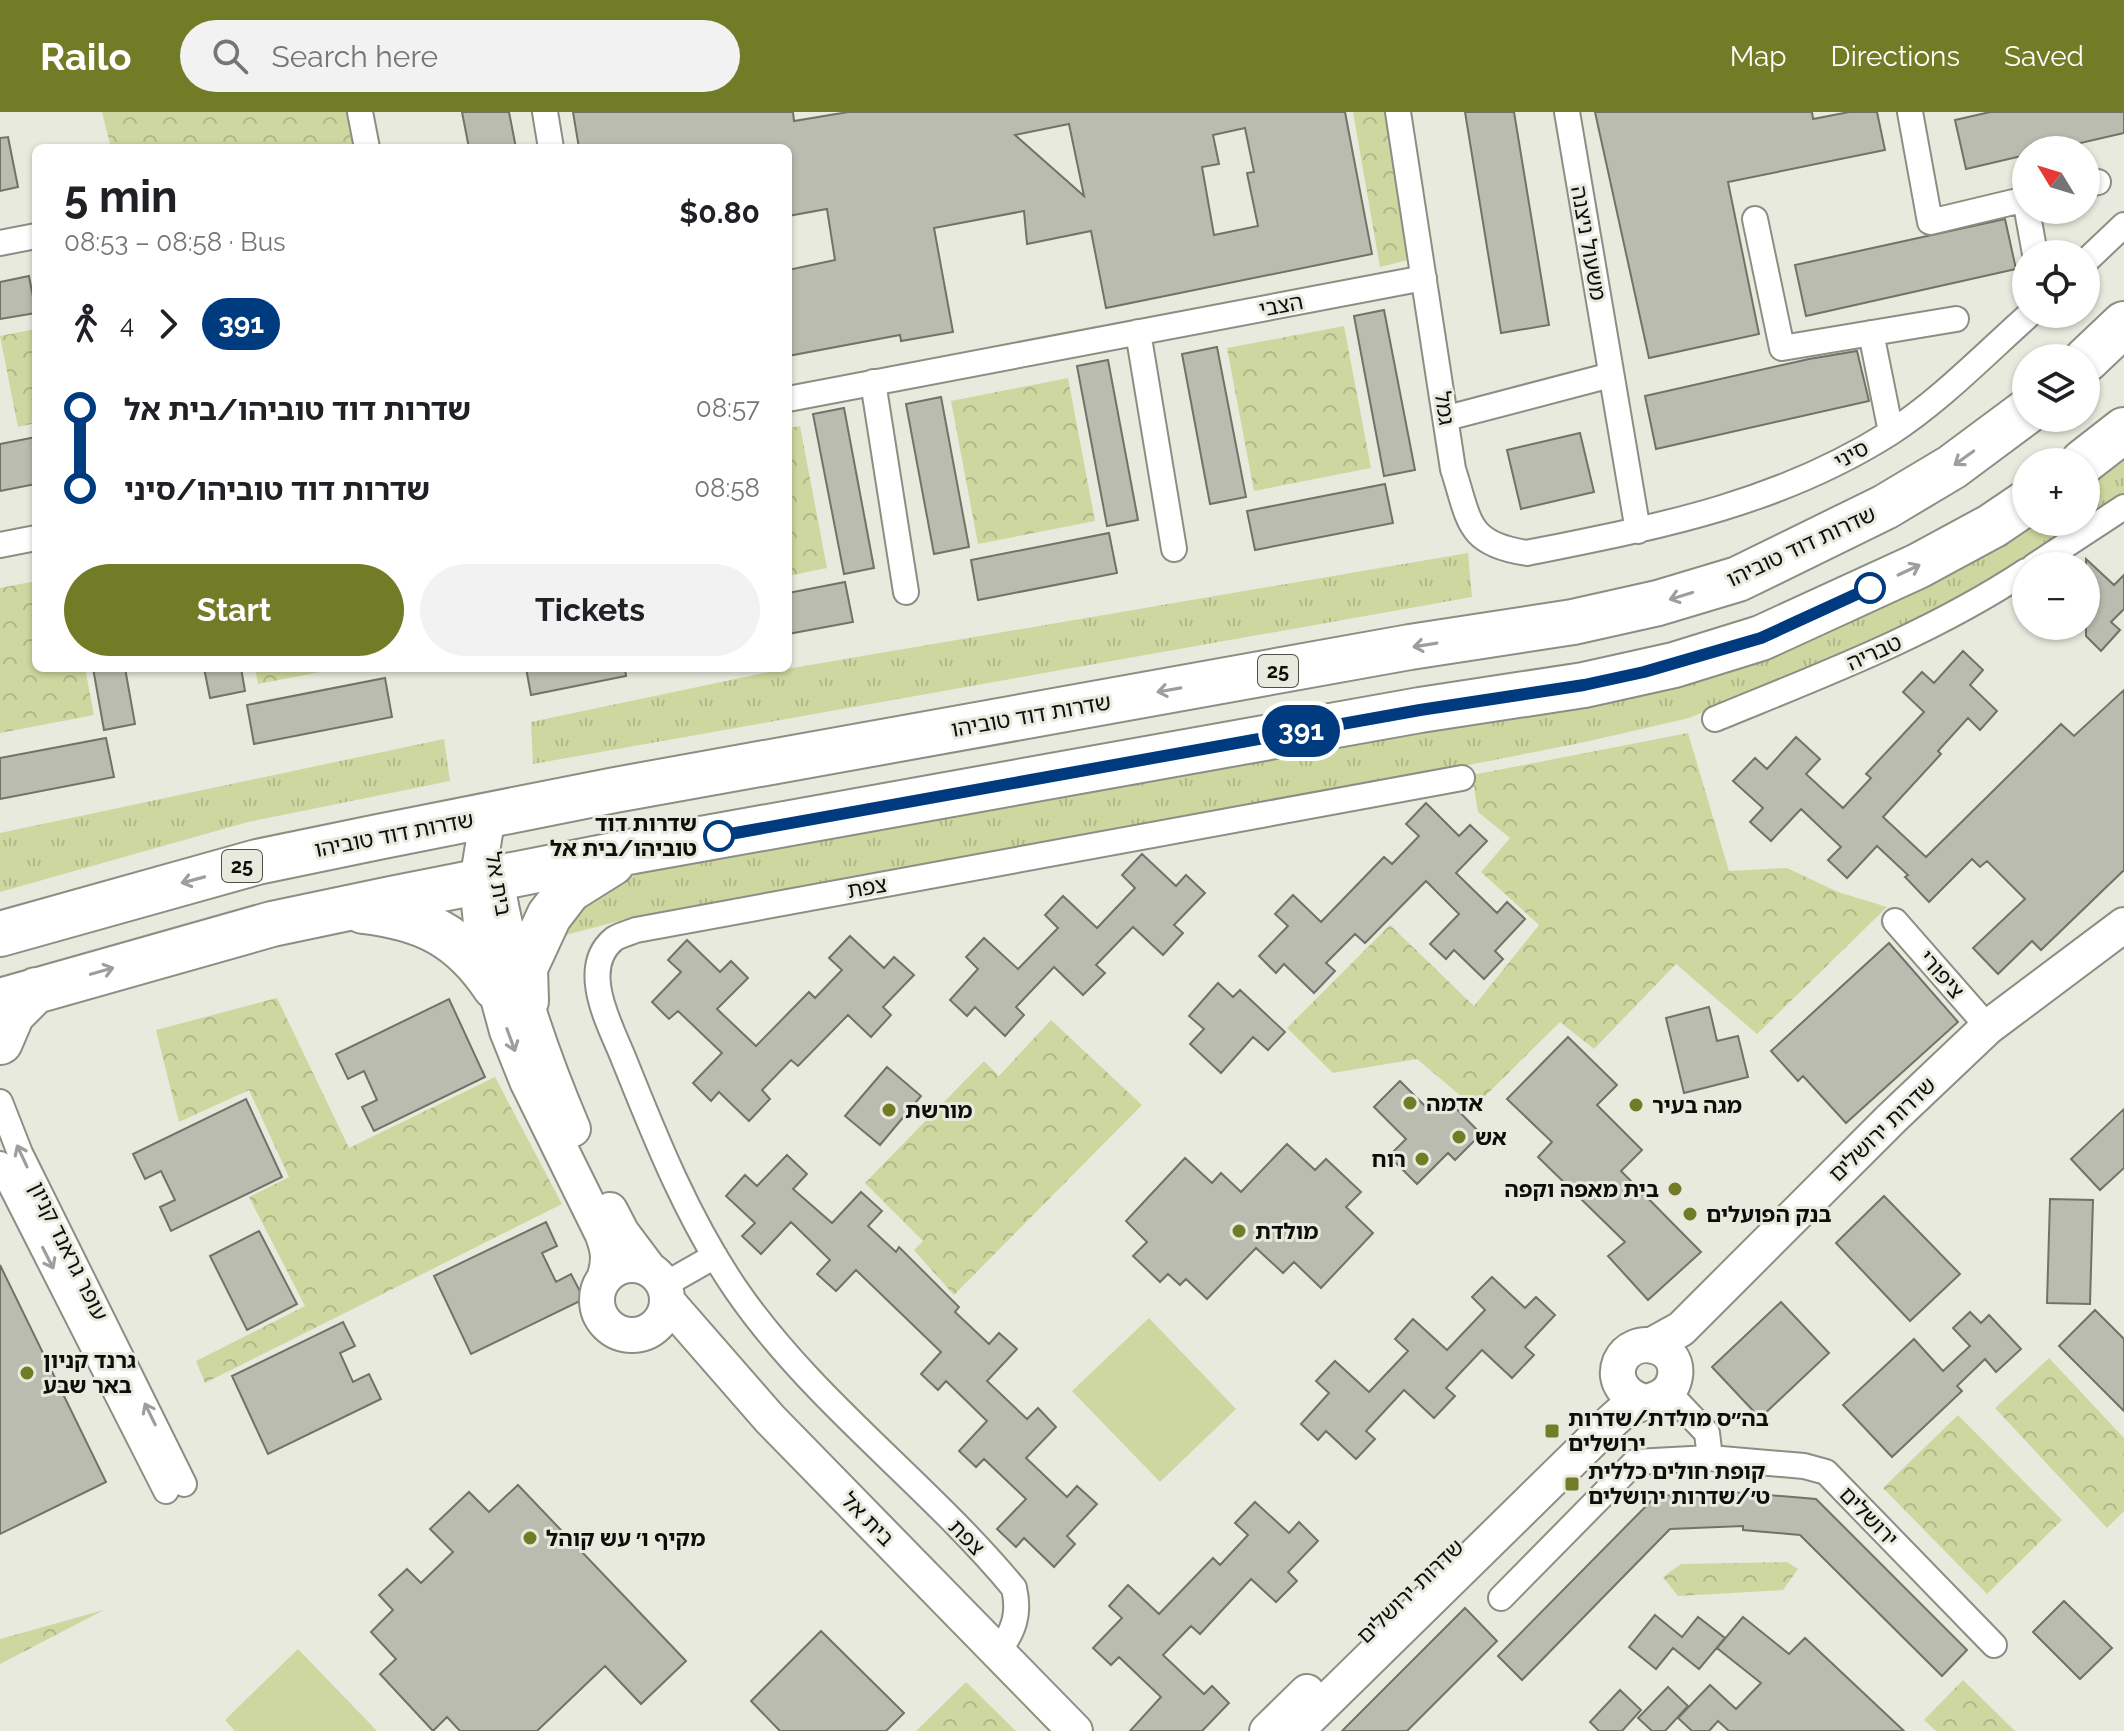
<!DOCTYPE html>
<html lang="en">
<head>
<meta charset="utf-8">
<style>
  :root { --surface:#fff; --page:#f2f2f2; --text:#202124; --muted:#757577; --accent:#727b26 }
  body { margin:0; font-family:Raleway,"Noto Sans Hebrew",sans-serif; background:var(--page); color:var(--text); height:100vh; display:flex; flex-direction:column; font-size:30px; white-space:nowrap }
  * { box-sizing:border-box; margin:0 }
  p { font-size:26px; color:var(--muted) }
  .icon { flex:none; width:44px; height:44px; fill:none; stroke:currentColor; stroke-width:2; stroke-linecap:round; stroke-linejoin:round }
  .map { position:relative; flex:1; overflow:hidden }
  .details { position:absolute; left:32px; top:32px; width:760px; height:528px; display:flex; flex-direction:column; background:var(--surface); border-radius:12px; box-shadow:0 2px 6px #0004 }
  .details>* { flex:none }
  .badge { padding:0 16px; border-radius:26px; font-size:28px; line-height:52px }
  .needle { width:52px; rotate:308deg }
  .fabs { position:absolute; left:2012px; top:24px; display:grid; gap:16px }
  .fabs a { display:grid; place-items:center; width:88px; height:88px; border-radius:50%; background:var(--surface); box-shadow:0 2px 6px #0004; font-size:40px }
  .map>.badge { position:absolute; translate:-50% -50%; box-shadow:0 0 0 4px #fff }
  .legs { display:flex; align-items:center; gap:12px; height:88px; padding:0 32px; font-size:26px }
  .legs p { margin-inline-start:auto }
  .summary { display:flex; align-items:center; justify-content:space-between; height:136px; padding:0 32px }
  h1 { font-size:44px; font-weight:700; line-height:60px }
  .cta { display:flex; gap:16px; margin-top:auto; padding:16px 32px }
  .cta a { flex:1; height:92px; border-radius:48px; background:var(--accent); color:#fff; font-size:32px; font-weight:700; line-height:92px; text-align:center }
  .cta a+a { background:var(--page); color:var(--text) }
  ul { padding:0 32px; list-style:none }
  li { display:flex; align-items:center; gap:28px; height:80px; font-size:30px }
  li i { display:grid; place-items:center; width:12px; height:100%; margin:0 10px; background:currentColor }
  li i::after { content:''; width:20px; height:20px; margin:-10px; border:6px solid; border-radius:50%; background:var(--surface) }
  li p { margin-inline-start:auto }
  li:first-child i { background:linear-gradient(#0000 50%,currentColor 0) }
  li:last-child i { background:linear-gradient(currentColor 50%,#0000 0) }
  header { display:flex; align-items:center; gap:48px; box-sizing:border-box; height:112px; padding:0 40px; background:var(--accent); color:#fff }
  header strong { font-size:38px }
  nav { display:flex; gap:44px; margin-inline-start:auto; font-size:28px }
  .search { width:560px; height:72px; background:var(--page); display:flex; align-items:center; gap:20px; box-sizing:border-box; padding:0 28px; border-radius:44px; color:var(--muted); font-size:30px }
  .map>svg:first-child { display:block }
  .grass { fill:url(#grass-tufts) }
  .park { fill:url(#park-crowns) }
  .pitch { fill:#ced79f }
  .building { fill:#b9bcaf; stroke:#717368; stroke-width:2; fill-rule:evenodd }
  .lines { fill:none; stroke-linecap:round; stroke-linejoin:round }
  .street-casing { stroke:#8b8e82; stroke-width:28 }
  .secondary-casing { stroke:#8b8e82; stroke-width:38 }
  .highway-casing { stroke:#8b8e82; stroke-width:48 }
  .street { stroke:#fff; stroke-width:24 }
  .secondary { stroke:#fff; stroke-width:34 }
  .highway { stroke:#fff; stroke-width:44 }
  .oneway { stroke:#9e9f9d }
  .line-1-casing { stroke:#fff; stroke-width:18 }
  .line-1 { stroke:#003b80; stroke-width:12 }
  .stop-1-dot { fill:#fff; stroke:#003b80; stroke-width:4 }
  .poi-dot { fill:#727b26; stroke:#e8eade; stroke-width:3 }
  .labels { text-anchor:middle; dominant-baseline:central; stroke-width:6; stroke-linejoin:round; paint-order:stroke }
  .shield { fill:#e8eade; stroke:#4f504a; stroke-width:2 }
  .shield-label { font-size:20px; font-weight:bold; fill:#0d0e0a }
  .street-label { font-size:22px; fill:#0d0e0a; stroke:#e8eade }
  .stop-label { font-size:22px; font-weight:bold; fill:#0d0e0a; stroke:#e8eade; text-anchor:end }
  .poi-label { font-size:22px; font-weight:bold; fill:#0d0e0a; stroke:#e8eade; text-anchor:start }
</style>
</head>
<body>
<header>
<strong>Railo</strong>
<div class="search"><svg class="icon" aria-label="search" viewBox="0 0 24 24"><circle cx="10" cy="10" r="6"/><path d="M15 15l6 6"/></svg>Search here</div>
<nav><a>Map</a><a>Directions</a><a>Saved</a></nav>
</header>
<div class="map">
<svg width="2124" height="1619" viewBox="0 0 2124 1619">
  <defs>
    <pattern id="grass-tufts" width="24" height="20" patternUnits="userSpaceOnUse" patternTransform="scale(2)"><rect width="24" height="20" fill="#ced79f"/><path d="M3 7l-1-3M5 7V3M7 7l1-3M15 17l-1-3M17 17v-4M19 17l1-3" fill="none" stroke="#b0b788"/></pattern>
    <pattern id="park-crowns" width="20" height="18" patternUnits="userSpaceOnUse" patternTransform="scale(2)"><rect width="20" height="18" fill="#ced79f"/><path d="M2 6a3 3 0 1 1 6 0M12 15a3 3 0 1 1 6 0" fill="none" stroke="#b0b788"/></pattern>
  </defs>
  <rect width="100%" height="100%" fill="#e8eade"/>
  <path class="grass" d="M2124 341V381L2086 406V371Z
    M2035 410H2080L1998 463 1901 519 1689 606 1585 630 1367 673 623 808 554 826 567 802 608 773 642 761 958 703 1839 510 1959 459Z
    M1468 441 1472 485 533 652 531 610 769 560Z
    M444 627 450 669 248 710 0 780V721Z"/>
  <path class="park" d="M102 0H346L352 32 330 36H111Z
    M1353 0H1384L1408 148 1380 155Z
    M1344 214 1371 356 1254 379 1227 236Z
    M36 217V311L18 315 0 224Z
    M1068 266 1095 409 978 432 951 289Z
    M800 314 827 456 788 464V316Z
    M36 469V556H85L94 603 0 621V476Z
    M255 556H341L258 572Z
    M1688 621 1729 759 1787 756 1838 780 1887 795 1757 922 1676 852 1594 937 1560 910 1474 995 1417 947 1333 961 1287 916 1390 813 1474 894 1539 813 1481 760 1510 726 1478 700 1472 663Z
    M277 886 349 1036 495 965 562 1092 205 1271 196 1249 305 1194 249 1085 289 1065 249 978 179 1010 156 918Z
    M1051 908 1142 993 954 1183 914 1138 923 1129 865 1071 984 949 999 964Z
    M2049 1246 2124 1326V1399L2107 1416 1995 1296Z
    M1958 1303 2062 1408 1987 1482 1883 1376Z
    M1787 1450 1798 1457 1783 1478 1678 1484 1663 1465 1681 1452Z
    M104 1498 0 1552V1527Z
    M1963 1568 2015 1619H1936L1924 1608Z
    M966 1570 1016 1619H916Z"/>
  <path class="pitch" d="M1149 1206 1236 1297 1160 1370 1072 1279Z
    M298 1537 377 1619H235L225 1608Z"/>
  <path class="building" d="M462 0H509L516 36H469Z
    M573 0H793L794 9 848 0H1345L1372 142 1106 196 1091 119 1027 132 1024 99 934 116 953 220 901 229 900 223 788 244V158L835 148 827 97 788 104V36H579ZM1069 12 1084 84 1015 23ZM1245 16 1254 60 1247 61 1258 114 1214 123 1202 55 1219 52 1213 23Z
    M1465 0H1514L1549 213 1501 221Z
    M1595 0H1812L1813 7 1849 0H1877L1885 38 1728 70 1759 222 1649 246Z
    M1990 0H2124V21L2050 38H2026V43L1966 57 1955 8Z
    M8 25 18 75 0 79V26Z
    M2005 107 2016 157 1806 204 1795 153Z
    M29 164 36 201 0 207V170Z
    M1384 198 1415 358 1384 364 1354 204Z
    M1217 235 1246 385 1210 392 1182 242Z
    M1857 239 1869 289 1656 337 1645 284 1809 247Z
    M1108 248 1138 408 1107 414 1077 254Z
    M941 285 969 435 934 442 906 292Z
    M844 296 874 456 844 462 813 302Z
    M1580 321 1594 380 1521 397 1507 338Z
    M36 325V372L0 379V332Z
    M1385 372 1393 411 1255 438 1247 399Z
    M1109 421 1117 461 978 488 971 448Z
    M2086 447 2114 473 2124 463V497L2111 510 2120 518 2101 539 2086 524Z
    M845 470 853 510 788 522V481Z
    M1963 539 1983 558 1970 573 1997 599 1980 618 1968 606 1938 639 1941 642 1883 705 1926 745 2061 612 2074 624 2124 578V758L2041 838 2032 829 1998 862 1973 836 2025 787 1987 749 1980 755 1972 747 1929 790 1905 765 1908 763 1877 734 1847 766 1828 748 1841 735 1801 697 1771 729 1750 710 1763 696 1733 669 1755 646 1767 657 1796 625 1820 647 1806 662 1843 696 1871 666 1866 662 1924 600 1903 580 1922 560 1934 571Z
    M93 556H125L135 612 104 618Z
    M204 556H241L245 579 210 586Z
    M526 556H625L626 564 531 583Z
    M385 566 392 605 254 632 247 593Z
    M106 626 114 665 0 687V646Z
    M1426 691 1459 724 1470 713 1487 729 1456 761 1497 801 1507 790 1525 807 1495 839 1503 847 1484 867 1454 838 1446 847 1430 832 1459 802 1426 769 1365 831 1355 822 1326 851 1335 859 1314 881 1284 852 1276 861 1259 844 1288 814 1275 802 1293 783 1321 810 1384 745 1392 752 1419 724 1406 712Z
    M1142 742 1176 774 1186 763 1205 781 1174 813 1183 821 1163 843 1133 815 1096 853 1105 861 1083 883 1054 855 1016 895 1024 903 1005 924 975 895 967 904 950 888 978 857 966 845 984 826 1018 857 1058 816 1045 803 1063 784 1097 816 1135 776 1122 763Z
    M850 824 884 856 894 845 914 863 883 895 891 903 871 925 848 903 798 954 791 948 762 978 770 987 749 1009 719 980 711 989 693 971 722 941 678 899 669 907 652 890 681 860 668 848 687 828 720 860 731 849 748 866 717 897 756 934 809 880 815 886 842 858 829 846Z
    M1889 831 1958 910 1846 1011 1803 964 1798 969 1771 939Z
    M1218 871 1233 885 1240 878 1285 920 1268 938 1253 925 1221 961 1190 932 1204 917 1189 904Z
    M449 887 485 965 374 1019 362 995 377 988 364 959 348 967 336 942Z
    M1709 895 1717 929 1738 924 1748 965 1684 981 1666 906Z
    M1568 925 1617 973 1597 993 1642 1038 1621 1059 1701 1140 1648 1188 1608 1144 1625 1130 1538 1045 1552 1030 1507 987Z
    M887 955 921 984 880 1033 845 1004Z
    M1400 969 1431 1000 1445 985 1481 1022 1455 1048 1448 1041 1417 1072 1389 1044 1406 1027 1374 995Z
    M246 987 282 1065 171 1119 160 1095 175 1088 161 1059 145 1067 133 1042Z
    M2124 997V1056L2100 1078 2071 1047Z
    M1287 1032 1315 1058 1326 1047 1361 1080 1346 1095 1373 1121 1321 1176 1294 1150 1283 1161 1256 1136 1207 1187 1186 1167 1180 1173 1168 1162 1160 1170 1133 1144 1147 1130 1126 1109 1185 1046 1212 1071 1221 1061 1241 1080Z
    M787 1043 807 1062 793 1077 832 1111 861 1080 882 1099 868 1114 896 1140 899 1135 959 1195 955 1200 989 1232 999 1221 1017 1237 987 1269 1027 1307 1038 1296 1056 1315 1026 1346 1067 1385 1077 1374 1097 1392 1067 1424 1075 1432 1054 1455 1024 1426 1016 1435 997 1417 1026 1387 984 1347 976 1355 959 1339 987 1309 946 1269 938 1278 921 1262 941 1240 856 1158 836 1179 817 1162 830 1148 791 1110 761 1142 742 1124 755 1111 726 1084 745 1063 757 1074Z
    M1884 1084 1960 1162 1910 1209 1836 1131Z
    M2050 1087 2093 1088 2090 1192 2047 1191Z
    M546 1110 557 1134 542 1141 556 1170 571 1162 584 1187 471 1242 434 1164Z
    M259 1119 297 1192 247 1218 210 1144Z
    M0 1153 106 1370 0 1422Z
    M1492 1165 1525 1196 1536 1185 1555 1203 1525 1235 1534 1243 1512 1266 1482 1238 1446 1276 1455 1284 1434 1306 1404 1278 1366 1319 1375 1327 1356 1347 1326 1319 1318 1328 1301 1312 1329 1281 1316 1269 1335 1249 1369 1280 1408 1239 1395 1227 1413 1207 1447 1238 1485 1198 1472 1185Z
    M1781 1190 1829 1241 1760 1306 1712 1255Z
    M2095 1198 2124 1227V1299L2059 1234Z
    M1970 1200 1981 1211 1989 1203 2021 1237 1996 1260 1985 1247 1957 1274 1962 1279 1892 1345 1843 1293 1914 1227 1943 1259 1970 1234 1953 1216Z
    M343 1210 355 1234 340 1241 353 1270 369 1262 381 1287 268 1342 232 1264Z
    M518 1373 686 1549 641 1592 605 1554 537 1619H460L447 1605 433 1619 380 1562 396 1547 371 1520 393 1498 379 1483 407 1457 421 1471 453 1440 430 1417 469 1380 489 1400Z
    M1731 1380 1816 1387 1967 1538 1942 1564 1800 1423 1743 1418V1414L1670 1417 1522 1568 1498 1544 1656 1384Z
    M1255 1390 1289 1421 1299 1410 1318 1429 1288 1460 1297 1469 1276 1490 1251 1467 1200 1522 1191 1514 1163 1543 1204 1582 1212 1574 1229 1591 1202 1619H1130L1161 1585 1119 1545 1111 1553 1093 1536 1122 1506 1109 1494 1128 1473 1159 1502 1213 1446 1220 1453 1248 1423 1235 1411Z
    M2064 1489 2112 1536 2080 1567 2033 1520Z
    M1465 1496 1497 1529 1407 1619H1342Z
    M1655 1503 1682 1525 1698 1505 1725 1526 1699 1557 1673 1536 1656 1557 1629 1535Z
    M1743 1505 1789 1542 1805 1526 1904 1619H1729L1718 1609 1709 1619H1692L1678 1606 1710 1573 1736 1597 1761 1571 1717 1536Z
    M821 1519 904 1601 886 1619H780L751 1589Z
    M1668 1575 1688 1594 1665 1619H1652L1638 1606Z
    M1620 1578 1641 1598 1622 1619H1599L1590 1610Z"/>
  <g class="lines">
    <g class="street-casing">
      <path id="street" d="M360 0 367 36
        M545 0 551 36
        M1398 0 1453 357C1470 409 1466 432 1527 441 1656 415 1776 393 1890 321 1941 288 1985 242 2030 202
        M1567 0 1638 419
        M1910 0 1930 110 2026 87
        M2086 73 2098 70
        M2027 98 2035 142
        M1755 107 1782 236 1956 207
        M0 131 36 124
        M2086 149 2124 113
        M1138 220 1174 437
        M1871 221 1891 320
        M873 270 906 480
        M788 287 1424 166
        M1447 306 1611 263
        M0 433 36 426
        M2034 454 2124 395
        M1715 607C1822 563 1929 523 2026 459
        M1895 809 1988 915
        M0 990 20 1041 184 1372
        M0 1052 166 1379
        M664 1173 715 1144
        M1668 1280 1707 1321 1710 1346 1804 1354 1826 1360 1994 1533
        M1501 1486 1635 1350 1710 1346
        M998 1540C1014 1519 1020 1502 1014 1476 929 1373 813 1289 737 1179 688 1108 655 1025 623 945 610 913 578 856 614 827 620 823 629 821 636 818L1462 666"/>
    </g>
    <g class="secondary-casing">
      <path id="secondary" d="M488 703 477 770 482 822 495 875 507 919 527 969 602 1121C609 1138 610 1149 604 1167
        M496 766C510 852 539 937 573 1017
        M610 1098 622 1121 649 1157
        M597 1188a35 35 0 1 1 70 0a35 35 0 1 1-70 0Z
        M667 1189 770 1307 1075 1619
        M1652 1233 1681 1217 1892 1006 1988 915 2124 813
        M1267 1619 1307 1580
        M1296 1619 1612 1309C1617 1305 1621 1300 1627 1297 1645 1288 1671 1290 1675 1264 1680 1232 1633 1221 1620 1250 1612 1270 1627 1286 1646 1290"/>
    </g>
    <g class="highway-casing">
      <path id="highway" d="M2086 248 2124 212
        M2083 350 2124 318
        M363 799C424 806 461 824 495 875
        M0 822 257 750 378 725 615 678 1410 535 1573 510 1658 491 1738 467 1885 395 1952 355 2026 300
        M0 889 272 812 391 787 634 739 1420 598 1584 573 1674 553 1761 526 1918 454 1992 414 2026 391
        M526 889 525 856 549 804 569 778 612 751
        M0 930 12 902 36 878"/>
    </g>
    <use href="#street" class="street"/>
    <use href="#secondary" class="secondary"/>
    <use href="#highway" class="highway"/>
  </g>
  <defs><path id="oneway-shaft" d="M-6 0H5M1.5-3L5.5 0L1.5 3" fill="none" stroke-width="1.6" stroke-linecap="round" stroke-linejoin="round" transform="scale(2)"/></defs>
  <g class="oneway">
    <use href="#oneway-shaft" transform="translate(1964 346) rotate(144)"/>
    <use href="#oneway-shaft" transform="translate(1909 458) rotate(-25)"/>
    <use href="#oneway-shaft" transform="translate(1681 484) rotate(163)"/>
    <use href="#oneway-shaft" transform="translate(1425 533) rotate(171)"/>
    <use href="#oneway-shaft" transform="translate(1169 578) rotate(170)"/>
    <use href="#oneway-shaft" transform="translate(193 768) rotate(165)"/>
    <use href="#oneway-shaft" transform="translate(102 859) rotate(-16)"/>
    <use href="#oneway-shaft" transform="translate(511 928) rotate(70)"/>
    <use href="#oneway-shaft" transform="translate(22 1044) rotate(-115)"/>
    <use href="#oneway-shaft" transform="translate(48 1146) rotate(63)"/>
    <use href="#oneway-shaft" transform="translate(150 1302) rotate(-116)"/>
  </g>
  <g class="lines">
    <g class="line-1-casing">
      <path id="line-1" d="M719 724 1420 598 1584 573 1644 560 1761 526 1870 476"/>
    </g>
    <use href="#line-1" class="line-1"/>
  </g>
  <g class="stop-1-dot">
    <circle cx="1870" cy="476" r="14"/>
    <circle cx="719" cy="724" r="14"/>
  </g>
  <g class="poi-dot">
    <circle cx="1410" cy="991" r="8"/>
    <circle cx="1636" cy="993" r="8"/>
    <circle cx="889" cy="998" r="8"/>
    <circle cx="1459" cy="1025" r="8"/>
    <circle cx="1422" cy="1047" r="8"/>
    <circle cx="1675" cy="1077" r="8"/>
    <circle cx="1690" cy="1102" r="8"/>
    <circle cx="1239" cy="1119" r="8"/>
    <circle cx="27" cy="1261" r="8"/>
    <rect x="1544" y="1311" width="16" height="16" rx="4"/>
    <rect x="1564" y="1364" width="16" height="16" rx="4"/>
    <circle cx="530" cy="1426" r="8"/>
  </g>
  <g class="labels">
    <g class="shield">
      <rect x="1258" y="543" width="40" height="32" rx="6"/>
      <rect x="222" y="738" width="40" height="32" rx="6"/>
    </g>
    <g class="shield-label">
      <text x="1278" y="559">25</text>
      <text x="242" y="754">25</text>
    </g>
    <g class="street-label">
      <text transform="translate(1589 131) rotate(80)">משעול ניצנה</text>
      <text transform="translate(1281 193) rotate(-11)">הצבי</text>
      <text transform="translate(1445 296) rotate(82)">גמל</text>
      <text transform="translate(1851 342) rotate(-29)">סיני</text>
      <text transform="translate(1801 434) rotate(-25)">שדרות דוד טוביהו</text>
      <text transform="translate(1874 540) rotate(-24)">טבריה</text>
      <text transform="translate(1031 603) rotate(-10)">שדרות דוד טוביהו</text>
      <text transform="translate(394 722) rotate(-11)">שדרות דוד טוביהו</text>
      <text transform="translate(499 772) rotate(80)">בית אל</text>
      <text transform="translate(867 775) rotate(-10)">צפת</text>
      <text transform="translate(1942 862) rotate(49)">ציפורי</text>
      <text transform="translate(1882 1017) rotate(-44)">שדרות ירושלים</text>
      <text transform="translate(69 1139) rotate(64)">עופר גראנד קניון</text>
      <text transform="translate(1869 1404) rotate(46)">ירושלים</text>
      <text transform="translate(868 1407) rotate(46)">בית אל</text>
      <text transform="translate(967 1425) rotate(46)">צפת</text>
      <text transform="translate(1410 1479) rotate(-44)">שדרות ירושלים</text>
    </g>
    <g class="stop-label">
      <text x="697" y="711">שדרות דוד<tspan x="697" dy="25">טוביהו/בית אל</tspan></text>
    </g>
    <g class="poi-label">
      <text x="1426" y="991">אדמה</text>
      <text x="1652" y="993">מגה בעיר</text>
      <text x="905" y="998">מורשת</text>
      <text x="1475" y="1025">אש</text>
      <text x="1406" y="1047" text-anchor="end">רוח</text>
      <text x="1659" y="1077" text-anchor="end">בית מאפה וקפה</text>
      <text x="1706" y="1102">בנק הפועלים</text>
      <text x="1255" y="1119">מולדת</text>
      <text x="43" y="1248">גרנד קניון<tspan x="43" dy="25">באר שבע</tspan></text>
      <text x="1568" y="1306">בה״ס מולדת/שדרות<tspan x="1568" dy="25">ירושלים</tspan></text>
      <text x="1588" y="1359">קופת חולים כללית<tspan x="1588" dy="25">ט׳/שדרות ירושלים</tspan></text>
      <text x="546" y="1426">מקיף ו׳ עש קוהל</text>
    </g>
  </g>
</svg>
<div class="fabs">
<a><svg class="needle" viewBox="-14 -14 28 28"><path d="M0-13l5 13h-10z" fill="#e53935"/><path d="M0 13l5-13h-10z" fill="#757577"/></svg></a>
<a><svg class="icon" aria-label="locate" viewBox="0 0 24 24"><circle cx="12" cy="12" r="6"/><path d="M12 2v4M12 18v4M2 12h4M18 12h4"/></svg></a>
<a><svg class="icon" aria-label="layers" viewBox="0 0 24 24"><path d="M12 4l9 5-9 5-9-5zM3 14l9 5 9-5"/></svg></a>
<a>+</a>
<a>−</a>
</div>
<b class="badge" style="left:1301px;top:619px;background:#003b80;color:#fff">391</b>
<section class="details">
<div class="summary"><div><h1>5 min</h1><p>08:53 – 08:58 · Bus</p></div><b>$0.80</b></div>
<div class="legs"><svg class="icon" aria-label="walk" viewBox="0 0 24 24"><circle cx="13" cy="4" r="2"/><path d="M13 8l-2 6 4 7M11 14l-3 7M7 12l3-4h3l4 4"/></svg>4<svg class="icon" aria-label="forward" viewBox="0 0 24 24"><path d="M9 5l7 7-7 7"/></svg><b class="badge" style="background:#003b80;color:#fff">391</b></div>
<ul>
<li><i style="color:#003b80"></i><b>שדרות דוד טוביהו/בית אל</b><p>08:57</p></li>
<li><i style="color:#003b80"></i><b>שדרות דוד טוביהו/סיני</b><p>08:58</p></li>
</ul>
<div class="cta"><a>Start</a><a>Tickets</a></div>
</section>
</div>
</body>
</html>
